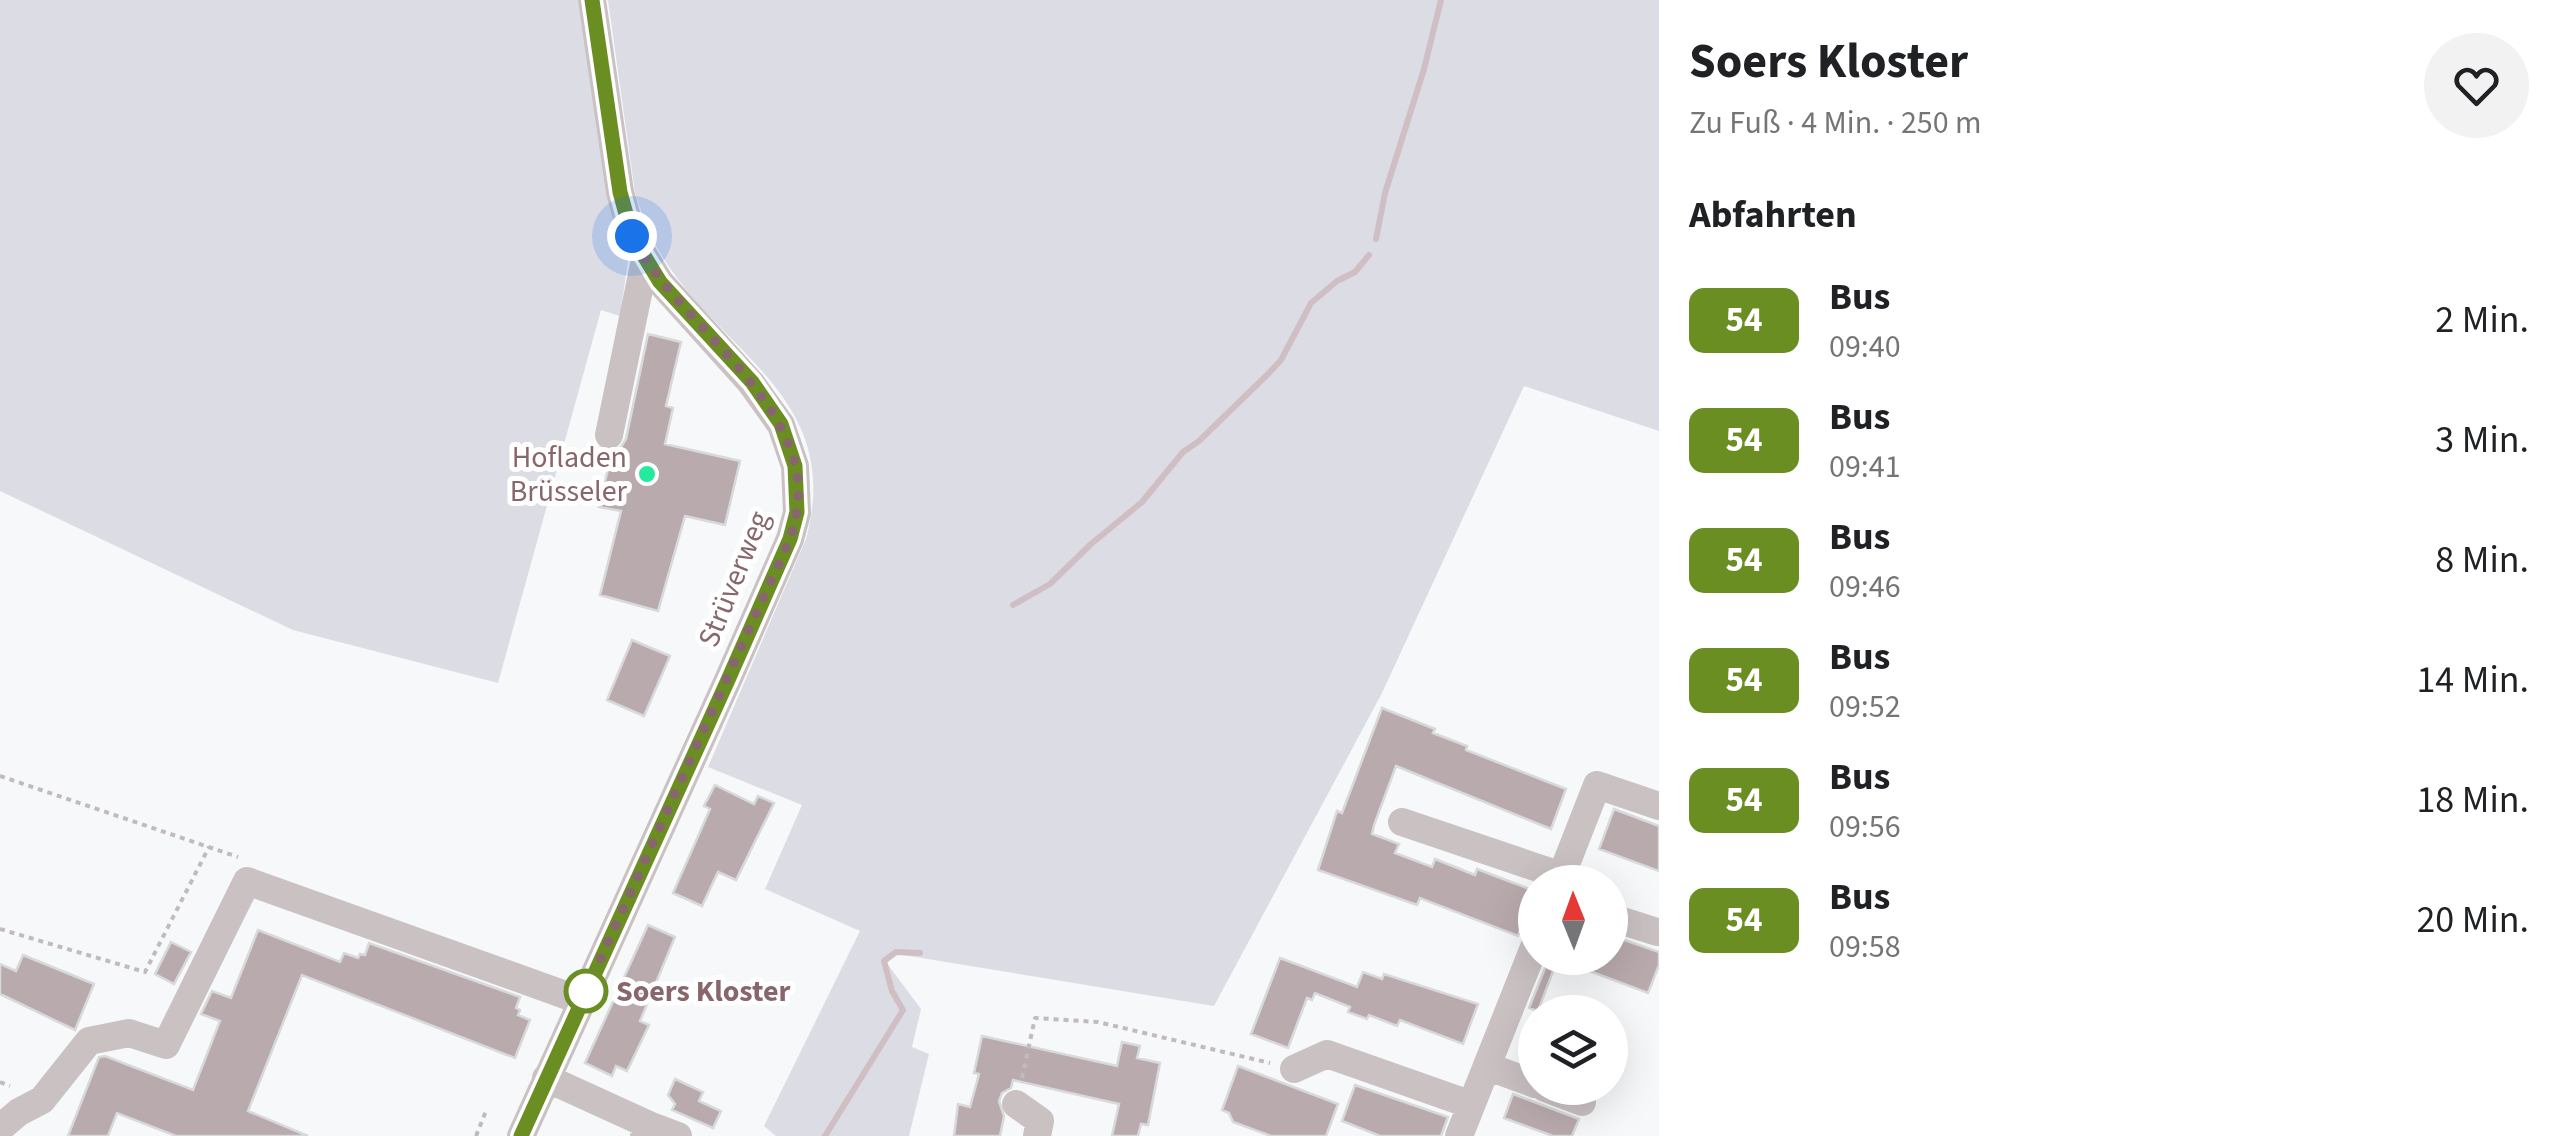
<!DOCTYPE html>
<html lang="de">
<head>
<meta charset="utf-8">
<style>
  :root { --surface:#fff; --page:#f2f2f2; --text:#202124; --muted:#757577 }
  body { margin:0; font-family:"Source Sans 3",sans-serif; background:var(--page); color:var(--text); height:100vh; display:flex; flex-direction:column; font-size:38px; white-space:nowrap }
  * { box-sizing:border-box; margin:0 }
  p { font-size:32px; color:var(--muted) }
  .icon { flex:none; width:55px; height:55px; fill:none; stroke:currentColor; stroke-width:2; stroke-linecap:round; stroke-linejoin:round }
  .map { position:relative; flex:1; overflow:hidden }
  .sheet { display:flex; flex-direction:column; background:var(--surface); width:900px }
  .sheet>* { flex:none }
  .badge { padding:0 20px; border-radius:15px; font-size:35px; line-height:65px }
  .needle { width:65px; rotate:359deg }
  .fabs { position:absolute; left:1518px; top:865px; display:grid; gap:20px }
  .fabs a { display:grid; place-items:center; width:110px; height:110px; border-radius:50%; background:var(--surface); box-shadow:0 10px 40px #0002; font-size:50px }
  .you { position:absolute; width:50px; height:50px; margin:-25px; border:8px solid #fff; border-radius:50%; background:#1a73e8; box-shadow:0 0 0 15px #1a73e833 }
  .map>.badge { position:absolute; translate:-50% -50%; box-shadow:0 0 0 5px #fff }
  h2 { padding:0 30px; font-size:38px; line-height:90px }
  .round { display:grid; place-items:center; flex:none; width:105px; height:105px; border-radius:52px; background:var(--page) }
  .summary { display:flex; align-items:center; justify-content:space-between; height:170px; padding:0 30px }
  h1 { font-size:48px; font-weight:700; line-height:75px }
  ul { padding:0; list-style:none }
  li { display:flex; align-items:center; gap:30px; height:120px; padding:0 30px }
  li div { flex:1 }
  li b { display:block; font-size:38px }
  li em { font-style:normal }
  li .badge { min-width:110px; font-weight:700; text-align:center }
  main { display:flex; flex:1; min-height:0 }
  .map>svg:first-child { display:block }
  .green { fill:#dcdce5 }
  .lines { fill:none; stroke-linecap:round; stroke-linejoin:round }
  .stream { stroke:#cfbec4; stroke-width:6 }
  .building { fill:#b9aaad; stroke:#d8d9da; stroke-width:2.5 }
  .path { stroke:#c1bbbc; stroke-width:4; stroke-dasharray:5 5; stroke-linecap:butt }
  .minor { stroke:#cac1c3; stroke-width:28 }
  .line-casing { stroke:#fff; stroke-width:22 }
  .line { stroke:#6b8e23; stroke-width:15 }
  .walk { stroke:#88676c; stroke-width:10; stroke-dasharray:0 18 }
  .poi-dot { fill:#25e99f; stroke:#fff; stroke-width:4 }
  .stop-dot { fill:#fff; stroke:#6b8e23; stroke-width:5 }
  .labels { text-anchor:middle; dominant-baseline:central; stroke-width:10; stroke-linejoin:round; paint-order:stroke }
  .poi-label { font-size:30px; fill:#88676c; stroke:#fff; text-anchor:end }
  .street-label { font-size:30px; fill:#88676c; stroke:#fff }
  .stop-label { font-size:30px; font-weight:bold; fill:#88676c; stroke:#fff; text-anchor:start }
</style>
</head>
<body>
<main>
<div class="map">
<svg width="1659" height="1136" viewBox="0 0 1659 1136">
  <rect width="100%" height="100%" fill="#f6f8f9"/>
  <path class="green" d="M0 0H581L629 254 620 316 601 310 498 683 293 630 0 491Z
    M608 0H1659V431L1524 386 1382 693 1214 1006 897 954 886 962 921 1009 912 1047 929 1054 909 1136H776L764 1126 860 931 765 889 802 805 708 767 806 539C845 396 719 354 659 251 648 233 642 213 635 193Z"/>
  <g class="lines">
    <path class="stream" d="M1376 239 1385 193 1424 69 1441 0
      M1013 605 1050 584 1091 544 1142 502 1183 452 1199 441 1269 373 1281 360 1311 303 1337 281 1355 272 1369 255
      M825 1136 903 1010 892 991 884 961 896 952 920 953"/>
  </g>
  <path class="building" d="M648 334 681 342 666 406 673 408 665 444 740 461 725 525 685 516 658 611 600 595 621 511 599 507 612 452 621 447 626 439Z
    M632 640 670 656 644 716 607 700Z
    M1382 708 1435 729 1433 733 1467 746 1466 750 1566 789 1551 829 1396 766 1374 825 1372 834 1399 844 1395 853 1432 867 1435 859 1475 875 1477 869 1535 891 1518 936 1420 898 1417 905 1318 870 1337 811 1342 813Z
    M715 785 754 804 758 796 774 803 736 880 718 872 702 906 673 893 710 809 704 806Z
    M1614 809 1659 826V871L1599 849Z
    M648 925 675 937 640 1021 649 1025 627 1071 616 1066 612 1076 585 1063Z
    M258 930 340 962 344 953 358 958 360 954 365 955 369 943 520 997 516 1008 520 1010 518 1015 530 1020 515 1058 302 975 248 1111 308 1136H176L117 1113 108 1136H68L99 1057 105 1056 193 1090 220 1021 201 1014 212 991 231 998Z
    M1610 935 1659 952V965L1648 993 1560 960 1610 958Z
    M171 942 191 952 174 984 155 974Z
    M23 955 94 984 75 1030 0 994V964L16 971Z
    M1280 958 1357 987 1363 972 1382 979 1384 974 1478 1004 1463 1044 1400 1020 1397 1026 1369 1015 1367 1019 1348 1012 1350 1007 1315 993 1312 1000 1307 998 1288 1048 1251 1034Z
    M1549 958H1558L1538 1011 1529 1008Z
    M982 1036 1117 1066 1122 1042 1140 1046 1137 1058 1160 1063 1148 1125 1141 1124 1138 1136H1112L1119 1104 1013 1080 1011 1088 1002 1093 999 1101 1004 1116 1000 1136H954L958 1104 970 1107 979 1074 974 1073Z
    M1238 1066 1338 1104 1326 1136H1271L1233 1122 1229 1113 1222 1110Z
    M675 1079 703 1092 699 1101 721 1111 713 1128 672 1110 675 1104 668 1095Z
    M1355 1085 1448 1117 1441 1136H1380L1342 1121Z
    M1513 1094 1579 1119 1572 1136H1553L1504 1118Z"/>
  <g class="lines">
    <path class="path" d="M0 776 238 857
      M0 929 145 972 209 847
      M1022 1078 1035 1018 1098 1022 1270 1063
      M0 1082 10 1086
      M476 1136 486 1111"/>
    <path class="minor" d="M609 435 645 260
      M1402 822 1562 876
      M1559 882 1597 785 1659 806
      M1610 917 1657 932
      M1489 1067 1535 1084
      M1294 1069 1327 1054 1469 1104
      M546 1078 649 1125 644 1136
      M1545 1088 1582 1102
      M1016 1104 1040 1121 1037 1136
      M649 1125 678 1136
      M0 1128 19 1112 42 1100 89 1041 129 1033 166 1045 247 881 582 1001
      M521 1136 728 680 790 539 797 513 795 466 781 425 751 383 660 282 632 236 620 192 592 0
      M1459 1136 1535 945"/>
  </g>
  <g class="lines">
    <g class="line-casing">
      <path id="line" d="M521 1136 728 680 790 539 797 512 795 466 781 424 752 382 660 282 632 236 620 192 592 0"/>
    </g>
    <use href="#line" class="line"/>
    <path class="walk" d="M586 991 774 574C783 555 792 537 796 516 818 406 678 327 632 236"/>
  </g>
  <circle class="poi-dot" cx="647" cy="474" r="10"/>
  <circle class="stop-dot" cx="586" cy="991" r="20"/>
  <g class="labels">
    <g class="poi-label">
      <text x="627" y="457">Hofladen<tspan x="627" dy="34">Brüsseler</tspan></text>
    </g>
    <g class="street-label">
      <text transform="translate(734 579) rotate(-68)">Strüverweg</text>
    </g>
    <g class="stop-label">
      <text x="616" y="991">Soers Kloster</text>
    </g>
  </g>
</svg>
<div class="fabs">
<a><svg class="needle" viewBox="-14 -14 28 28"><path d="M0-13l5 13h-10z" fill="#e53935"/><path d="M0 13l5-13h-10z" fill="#757577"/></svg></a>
<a><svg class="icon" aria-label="layers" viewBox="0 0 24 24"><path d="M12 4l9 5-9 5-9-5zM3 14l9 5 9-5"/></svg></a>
</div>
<div class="you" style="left:632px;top:236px"></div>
</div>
<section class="sheet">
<div class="summary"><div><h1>Soers Kloster</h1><p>Zu Fuß · 4 Min. · 250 m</p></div><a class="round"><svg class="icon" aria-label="heart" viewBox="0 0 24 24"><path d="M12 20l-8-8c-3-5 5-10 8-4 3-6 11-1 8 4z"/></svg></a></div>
<h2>Abfahrten</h2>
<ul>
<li><span class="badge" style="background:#6b8e23;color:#fff">54</span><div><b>Bus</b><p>09:40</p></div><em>2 Min.</em></li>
<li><span class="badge" style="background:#6b8e23;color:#fff">54</span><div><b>Bus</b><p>09:41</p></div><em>3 Min.</em></li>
<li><span class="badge" style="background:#6b8e23;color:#fff">54</span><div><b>Bus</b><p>09:46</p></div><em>8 Min.</em></li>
<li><span class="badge" style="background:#6b8e23;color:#fff">54</span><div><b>Bus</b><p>09:52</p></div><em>14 Min.</em></li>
<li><span class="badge" style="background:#6b8e23;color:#fff">54</span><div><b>Bus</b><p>09:56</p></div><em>18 Min.</em></li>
<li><span class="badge" style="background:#6b8e23;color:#fff">54</span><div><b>Bus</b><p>09:58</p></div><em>20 Min.</em></li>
</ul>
</section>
</main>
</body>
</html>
